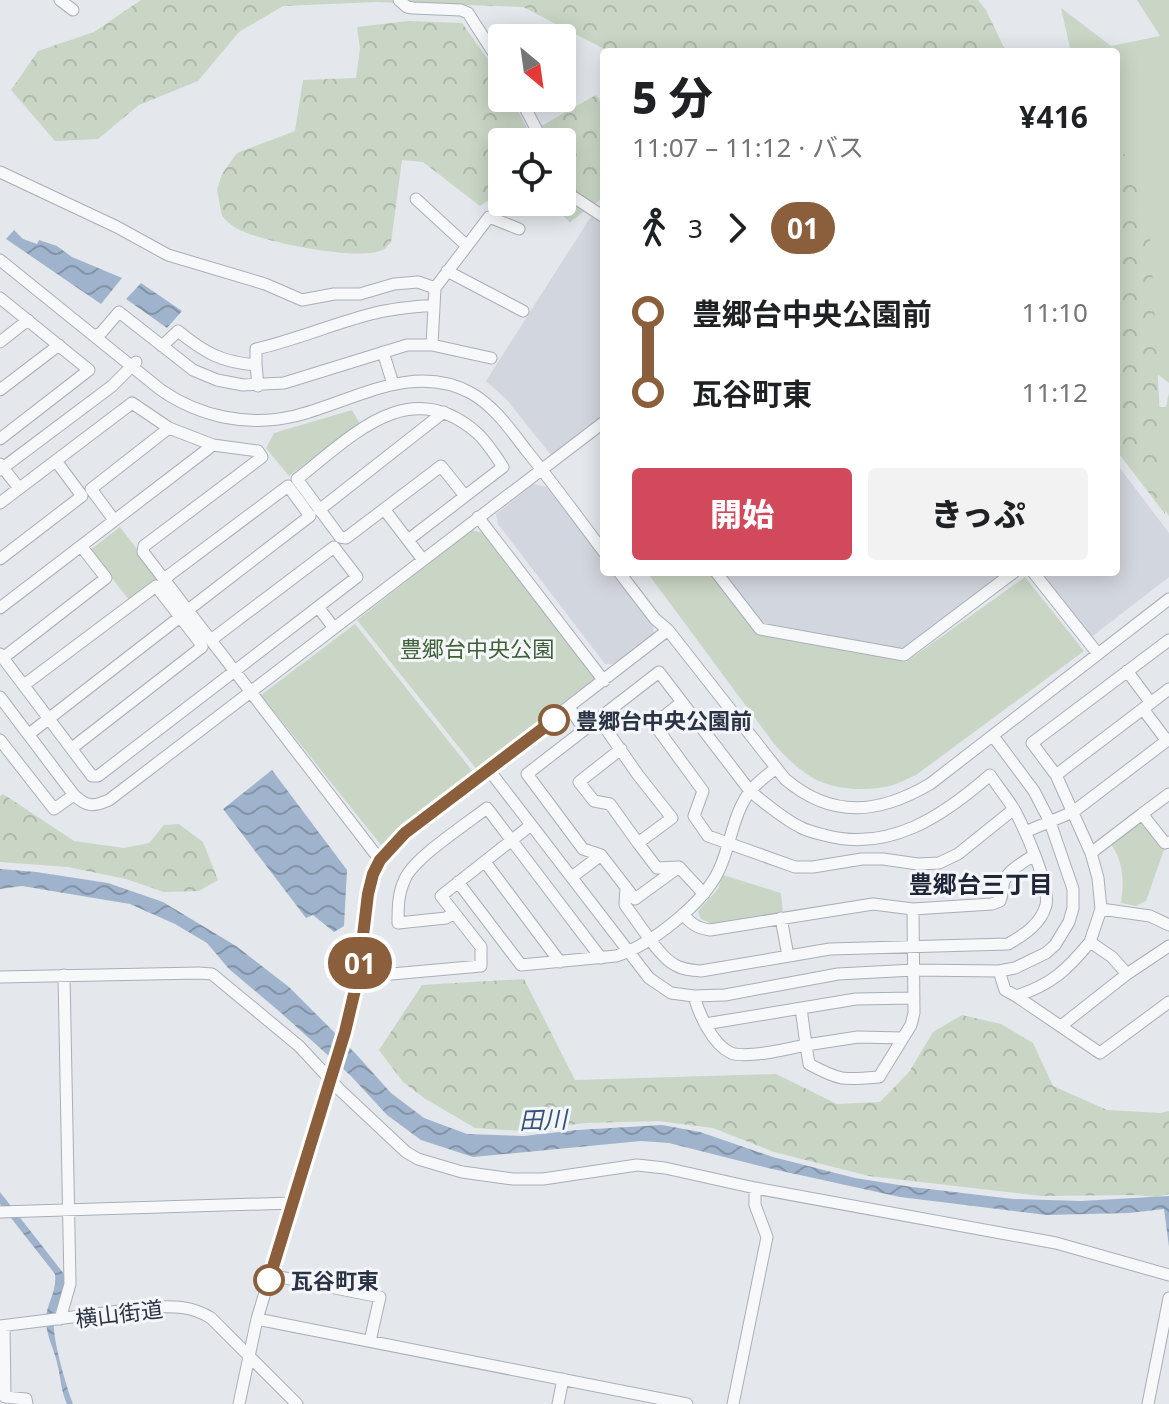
<!DOCTYPE html>
<html lang="ja">
<head>
<meta charset="utf-8">
<style>
  :root { --surface:#fff; --page:#f2f2f2; --text:#202124; --muted:#757577; --accent:#d1495b }
  body { margin:0; font-family:"Noto Sans","Noto Sans JP",sans-serif; background:var(--page); color:var(--text); height:100vh; display:flex; flex-direction:column; font-size:30px; white-space:nowrap }
  * { box-sizing:border-box; margin:0 }
  p { font-size:26px; color:var(--muted) }
  .icon { flex:none; width:44px; height:44px; fill:none; stroke:currentColor; stroke-width:2; stroke-linecap:round; stroke-linejoin:round }
  .map { position:relative; flex:1; overflow:hidden }
  .panel { position:absolute; left:600px; top:48px; width:520px; height:528px; display:flex; flex-direction:column; background:var(--surface); border-radius:8px; box-shadow:0 4px 20px #0003 }
  .panel>* { flex:none }
  .badge { padding:0 16px; border-radius:26px; font-size:28px; line-height:52px }
  .needle { width:52px; rotate:151deg }
  .fabs { position:absolute; left:488px; top:24px; display:grid; gap:16px }
  .fabs a { display:grid; place-items:center; width:88px; height:88px; border-radius:8px; background:var(--surface); box-shadow:0 4px 20px #0003; font-size:40px }
  .map>.badge { position:absolute; translate:-50% -50%; box-shadow:0 0 0 4px #fff }
  .legs { display:flex; align-items:center; gap:12px; height:88px; padding:0 32px; font-size:26px }
  .legs p { margin-inline-start:auto }
  .summary { display:flex; align-items:center; justify-content:space-between; height:136px; padding:0 32px }
  h1 { font-size:44px; font-weight:800; line-height:60px }
  .button { display:flex; gap:16px; margin-top:auto; padding:16px 32px }
  .button a { flex:1; height:92px; border-radius:8px; background:var(--accent); color:#fff; font-size:32px; font-weight:800; line-height:92px; text-align:center }
  .button a+a { background:var(--page); color:var(--text) }
  ul { padding:0 32px; list-style:none }
  li { display:flex; align-items:center; gap:28px; height:80px; font-size:30px }
  li i { display:grid; place-items:center; width:12px; height:100%; margin:0 10px; background:currentColor }
  li i::after { content:''; width:20px; height:20px; margin:-10px; border:6px solid; border-radius:50%; background:var(--surface) }
  li p { margin-inline-start:auto }
  li:first-child i { background:linear-gradient(#0000 50%,currentColor 0) }
  li:last-child i { background:linear-gradient(currentColor 50%,#0000 0) }
  .map>svg:first-child { display:block }
  .built { fill:#d2d6de }
  .green { fill:#c9d6c5 }
  .forest { fill:url(#forest-crowns) }
  .water { fill:url(#water-waves) }
  .lines { fill:none; stroke-linecap:round; stroke-linejoin:round }
  .minor-casing { stroke:#a9aeb7; stroke-width:13 }
  .minor { stroke:#f7f8fa; stroke-width:11 }
  .line-1-casing { stroke:#fff; stroke-width:18 }
  .line-1 { stroke:#8b5e3c; stroke-width:12 }
  .stop-1-dot { fill:#fff; stroke:#8b5e3c; stroke-width:4 }
  .labels { text-anchor:middle; dominant-baseline:central; stroke-width:6; stroke-linejoin:round; paint-order:stroke }
  .park-label { font-size:22px; fill:#3f6138; stroke:#f4f6f9 }
  .stop-label { font-size:22px; font-weight:bold; fill:#2b3445; stroke:#f4f6f9; text-anchor:start }
  .street-label { font-size:22px; fill:#2b3445; stroke:#f4f6f9 }
  .neighbourhood-label { font-size:24px; font-weight:bold; fill:#1d2536; stroke:#f4f6f9 }
  .water-label { font-size:24px; font-style:italic; fill:#34527a; stroke:#f4f6f9 }
</style>
</head>
<body>
<div class="map">
<svg width="1169" height="1404" viewBox="0 0 1169 1404">
  <defs>
    <pattern id="forest-crowns" width="20" height="18" patternUnits="userSpaceOnUse" patternTransform="scale(2)"><rect width="20" height="18" fill="#c9d6c5"/><path d="M2 6a3 3 0 1 1 6 0M12 15a3 3 0 1 1 6 0" fill="none" stroke="#adb8ab"/></pattern>
    <pattern id="water-waves" width="16" height="10" patternUnits="userSpaceOnUse" patternTransform="scale(2)"><rect width="16" height="10" fill="#9fb4cc"/><path d="M0 5q4-4 8 0t8 0" fill="none" stroke="#8293a7"/></pattern>
  </defs>
  <rect width="100%" height="100%" fill="#e4e7ec"/>
  <path class="built" d="M604 209V421L601 418 551 455 507 400 486 381 590 218Z
    M1116 463 1169 533V577L1090 638 1038 572H1116Z
    M533 484 547 487 604 560V572H613L652 622 654 634 615 664H605L498 524 496 514Z
    M721 572H1007L902 649 761 624Z"/>
  <path class="green" d="M1137 0H1169V383L1148 367 1116 289V52H1073L1070 48 1061 8 1111 46 1160 36Z
    M1169 393V516L1162 507 1129 407H1166Z
    M352 410 360 424 340 437 289 476 266 448 274 433Z
    M120 527 159 578 129 600 90 550Z
    M472 530 484 533 595 676 594 685 478 771 357 620Z
    M652 572H711L757 634 906 662 1025 577 1084 651 916 775C908 778 900 783 893 785 883 788 871 789 861 789 822 789 801 774 775 745L649 575Z
    M355 624 474 773 381 845 261 695Z
    M1142 817 1165 847 1146 901 1136 906 1121 903C1124 881 1124 861 1110 843Z
    M723 875 781 893 783 914 715 925 701 919 698 911 718 889Z"/>
  <path class="forest" d="M141 0H978L986 10 1004 48 1008 52H610L523 7 376 2 283 6 239 32 198 81 139 105 98 139 55 141 11 90 38 51 94 32Z
    M408 21 462 23 502 79V98H512L529 133 596 95 604 107V197L570 222 546 202H562V142H502V191L480 206 423 162 402 160 391 242C388 245 386 249 382 250 361 262 257 241 236 228 231 225 226 220 222 216L217 190 222 174 237 153 295 131 303 80 356 78 360 49 357 27Z
    M1116 147 1133 162 1151 246 1165 514 1116 450Z
    M3 794 74 841 124 848 149 843 164 825 179 824 203 842 218 880 199 891 164 892 126 879 68 867 0 862V796Z
    M524 979 575 1080 776 1074 837 1104 880 1102 909 1072 933 1032 962 1015 1001 1024 1033 1043 1053 1086 1107 1110 1161 1113 1169 1111V1194L1156 1197 1135 1195 1041 1196 869 1176 774 1152 713 1128 658 1121 586 1123 522 1131 475 1128 424 1098 403 1082 379 1050 422 985Z"/>
  <path class="water" d="M14 230 23 239 37 244 39 240 57 246 72 257 122 278 101 304 6 239Z
    M141 283 182 311 167 328 126 299Z
    M272 770 347 870 344 926 334 932 313 915 306 918 223 809Z
    M0 869 36 872 108 883 163 902 236 946 289 987 356 1054 391 1093 424 1118 467 1134 524 1136 577 1130 662 1125 700 1132 773 1157 855 1178 912 1187 1013 1199 1081 1201 1169 1196V1247L1164 1209 1129 1213 1046 1215 900 1197 768 1168 669 1143 641 1141 473 1157 421 1140 387 1115 351 1076 280 1012 229 969 207 943 175 924 130 904 22 886 0 889Z
    M0 1192 64 1274C68 1294 58 1300 54 1317 51 1335 66 1386 73 1404H67C61 1391 61 1380 58 1367 55 1350 45 1335 46 1317 48 1301 57 1291 55 1274L0 1204Z"/>
  <g class="lines">
    <g class="minor-casing">
      <path id="minor" d="M60 0 73 10
        M399 0 407 7 413 8 461 10 468 13 502 66
        M520 98 543 142
        M0 172 117 227 168 255 265 284 302 300 334 294H360L394 284 418 282 435 288 432 345H407L284 383 243 385 217 380 193 370 119 312 101 333 94 336
        M562 180 572 196 604 217
        M416 199 467 246
        M0 260 161 390C200 417 248 427 295 416 352 402 412 361 471 393 494 406 510 429 526 450 553 483 578 518 604 552
        M447 271 523 311
        M435 288 489 217 519 229
        M0 298 89 370 0 439
        M0 342 28 320
        M432 345 491 358
        M162 346 178 331C205 353 221 362 256 365L258 386
        M383 352 393 384
        M256 365V349C296 340 332 324 371 314 392 308 413 307 434 305
        M0 390 59 345
        M0 464 19 488
        M0 470 112 386 136 362
        M0 503 132 403 169 428 213 445 258 451 262 457 144 546 143 552 380 860
        M384 509 423 560
        M319 510 444 412
        M478 517 604 681
        M114 520 91 489 169 428
        M408 540 503 467C495 455 487 442 477 433 409 373 351 437 297 479L340 537 346 538 441 466 465 496
        M0 559 82 496 56 461
        M619 572 655 619 668 630 785 779C832 819 879 814 930 784L1169 599
        M716 572 760 629 904 655 1014 572
        M1033 572 1098 654
        M164 579 288 486 310 516 188 610
        M318 607 334 628
        M0 608 213 445
        M0 654 92 776H98L357 577 334 547 211 640
        M3 658 106 578 81 546
        M1127 671 1151 703
        M24 685 156 586 198 640 202 647 72 748
        M0 697 74 795C87 807 93 807 109 800L604 422
        M682 702 654 724 703 791 694 816 708 836 795 867H813L862 859H883L918 864 939 863 958 854 1014 809
        M569 707 584 729
        M1143 709 1167 741
        M599 719 638 775 672 818 638 843 657 868 679 867 704 894
        M29 734 180 617
        M0 740 54 809 74 795
        M621 749 579 782 594 801 610 804 638 843
        M489 770 649 978 671 993 694 996 725 995 838 974 914 970 999 971 1015 968 1046 953 1055 945 1069 922 1073 908V889L1050 822 1034 791 993 736
        M1056 775 1169 689
        M1142 814 1169 794
        M1025 832 1073 812 1169 739
        M1091 853 1142 814 1165 843 1169 842
        M485 862 560 962
        M572 877 601 855
        M458 882 521 965 616 956C651 945 704 903 719 870 731 845 733 811 752 789 758 782 767 775 775 769
        M626 887 625 905C637 920 659 957 675 965 684 970 691 970 701 971L830 949 1008 944C1024 935 1041 924 1046 905 1050 885 1025 830 1015 811 1008 799 998 787 990 775 943 816 889 853 824 835 816 833 807 831 800 827 782 818 766 804 750 791L659 672 527 774 583 849 601 855 635 899 679 867
        M1101 909 1150 916 1169 925
        M454 913 446 918 398 923C398 908 398 893 405 879 414 858 466 824 487 808L601 958
        M683 914C691 924 697 928 710 930L873 904 913 909 992 904 1000 901C1003 894 1002 889 1004 881 1008 870 1024 862 1034 855
        M781 918 788 956
        M1090 942 1101 909 1098 878 1091 853 1056 775 1032 743 1169 640
        M999 971 1005 990 1016 996C1051 985 1067 970 1090 942L1112 957 1127 974 1061 1026
        M1127 974 1169 946
        M0 977 199 973 212 974 299 1046 340 1090 406 1152 418 1159 462 1172 513 1179H543L637 1165 665 1168 755 1188 1056 1243 1169 1275
        M358 977 481 966V947L441 896 531 825
        M694 996C699 1014 712 1044 731 1053 747 1059 788 1049 806 1045L809 1064C840 1081 844 1080 879 1077L911 1025 914 1013 913 909
        M1016 996 1100 1053 1169 1002
        M801 1008 806 1045 858 1037 903 1038
        M705 1024 856 999 914 998
        M0 1212 291 1203
        M270 1275 380 1297 370 1341
        M60 1319 70 1284 64 975
        M257 1319 687 1404
        M0 1326 152 1307C174 1306 192 1306 211 1318L297 1404
        M4 1326 5 1397 26 1399 27 1404
        M239 1404 257 1319 352 1005 358 977 370 884 380 860 405 833 668 630
        M558 1404 563 1379
        M733 1404 767 1237 755 1205V1188
        M1148 1404 1169 1298"/>
    </g>
    <use href="#minor" class="minor"/>
  </g>
  <g class="lines">
    <g class="line-1-casing">
      <path id="line-1" d="M269 1280 345 1032 358 977 368 894 373 874 380 860 405 833 554 720"/>
    </g>
    <use href="#line-1" class="line-1"/>
  </g>
  <g class="stop-1-dot">
    <circle cx="554" cy="720" r="14"/>
    <circle cx="269" cy="1280" r="14"/>
  </g>
  <g class="labels">
    <g class="park-label">
      <text x="477" y="648">豊郷台中央公園</text>
    </g>
    <g class="stop-label">
      <text x="576" y="720">豊郷台中央公園前</text>
      <text x="291" y="1280">瓦谷町東</text>
    </g>
    <g class="street-label">
      <text transform="translate(119 1313) rotate(-7)">横山街道</text>
    </g>
    <g class="neighbourhood-label">
      <text x="981" y="883">豊郷台三丁目</text>
    </g>
    <g class="water-label">
      <text transform="translate(543 1119) rotate(-2)">田川</text>
    </g>
  </g>
</svg>
<div class="fabs">
<a><svg class="needle" viewBox="-14 -14 28 28"><path d="M0-13l5 13h-10z" fill="#e53935"/><path d="M0 13l5-13h-10z" fill="#757577"/></svg></a>
<a><svg class="icon" aria-label="locate" viewBox="0 0 24 24"><circle cx="12" cy="12" r="6"/><path d="M12 2v4M12 18v4M2 12h4M18 12h4"/></svg></a>
</div>
<b class="badge" style="left:360px;top:963px;background:#8b5e3c;color:#fff">01</b>
<section class="panel">
<div class="summary"><div><h1>5 分</h1><p>11:07 – 11:12 · バス</p></div><b>¥416</b></div>
<div class="legs"><svg class="icon" aria-label="walk" viewBox="0 0 24 24"><circle cx="13" cy="4" r="2"/><path d="M13 8l-2 6 4 7M11 14l-3 7M7 12l3-4h3l4 4"/></svg>3<svg class="icon" aria-label="forward" viewBox="0 0 24 24"><path d="M9 5l7 7-7 7"/></svg><b class="badge" style="background:#8b5e3c;color:#fff">01</b></div>
<ul>
<li><i style="color:#8b5e3c"></i><b>豊郷台中央公園前</b><p>11:10</p></li>
<li><i style="color:#8b5e3c"></i><b>瓦谷町東</b><p>11:12</p></li>
</ul>
<div class="button"><a>開始</a><a>きっぷ</a></div>
</section>
</div>
</body>
</html>
